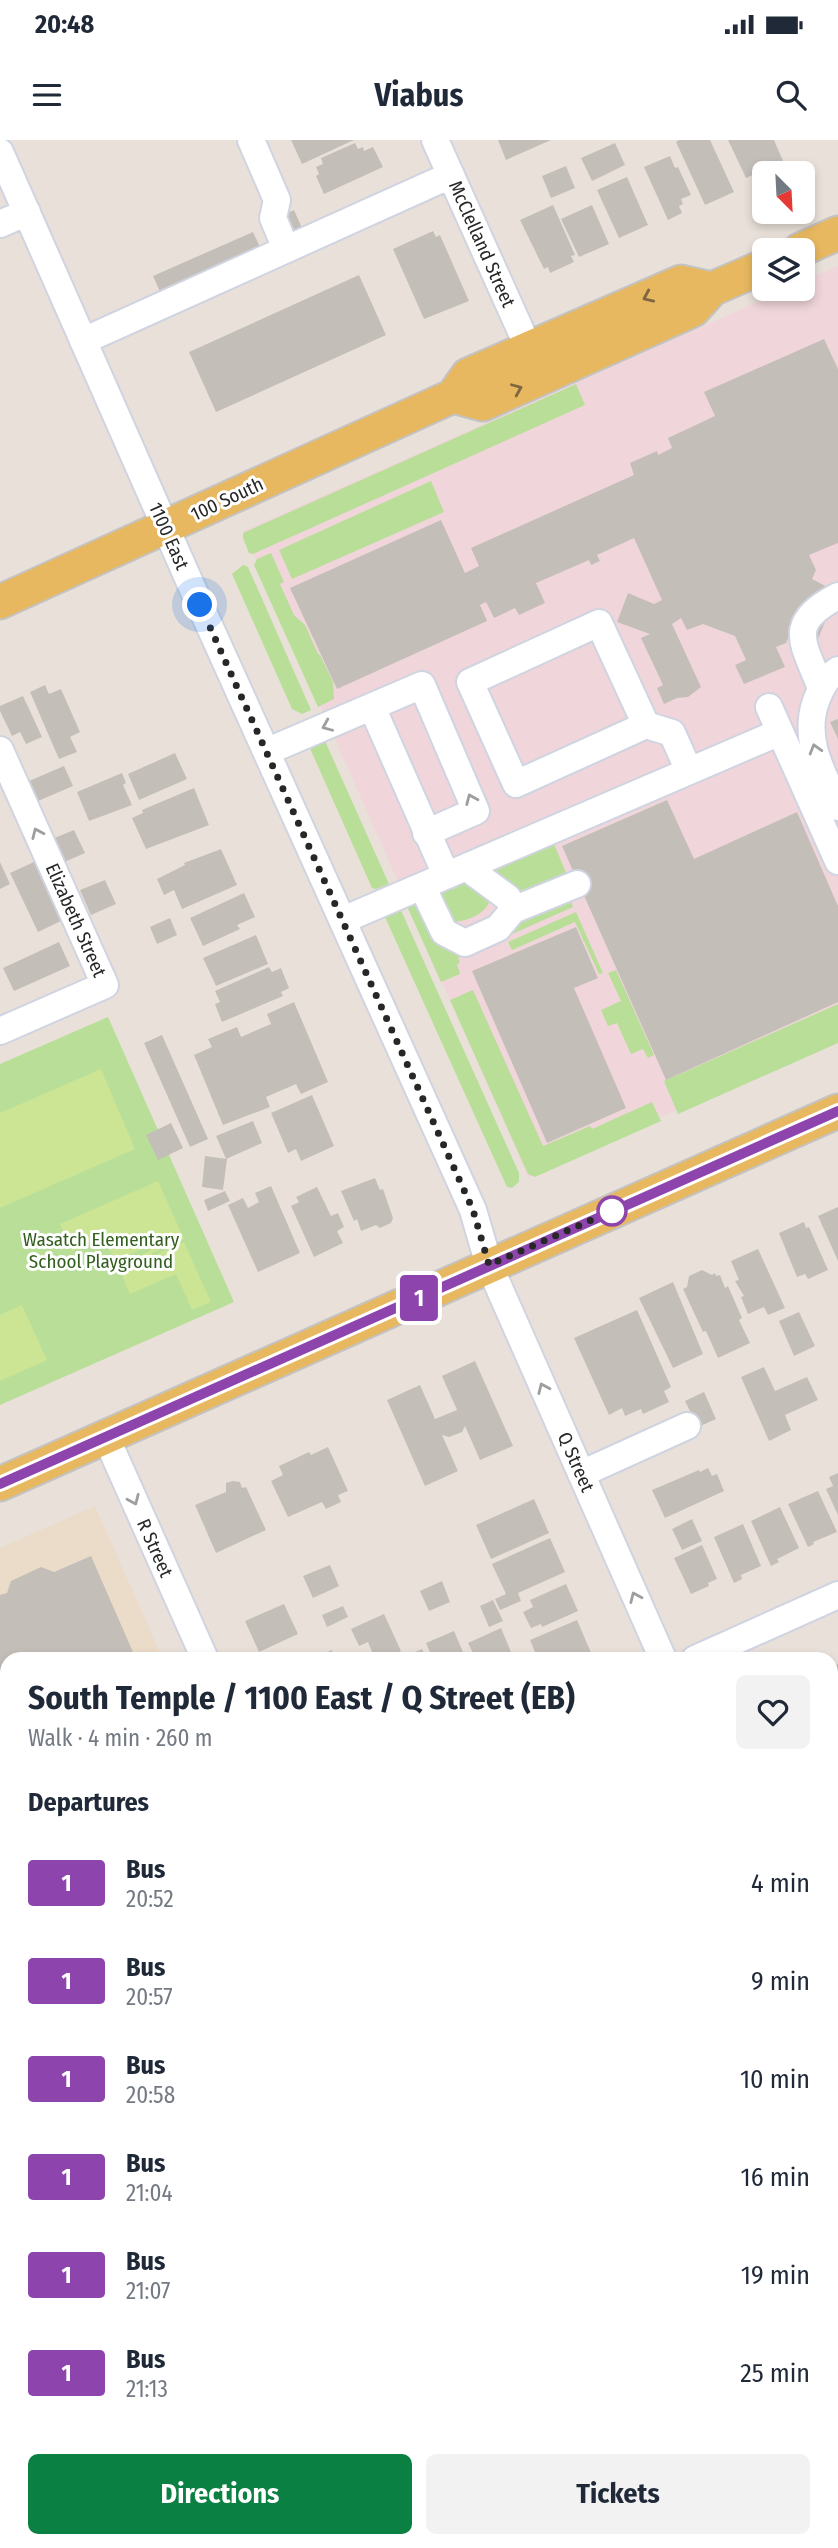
<!DOCTYPE html>
<html lang="en">
<head>
<meta charset="utf-8">
<style>
  :root { --surface:#fff; --page:#f2f2f3; --text:#1f2937; --muted:#747a83; --accent:#0b8043 }
  body { margin:0; font-family:"Fira Sans Condensed",sans-serif; background:var(--page); color:var(--text); height:100vh; display:flex; flex-direction:column; font-size:26px; white-space:nowrap }
  * { box-sizing:border-box; margin:0 }
  p { font-size:23px; color:var(--muted) }
  .icon { flex:none; width:38px; height:38px; fill:none; stroke:currentColor; stroke-width:2; stroke-linecap:round; stroke-linejoin:round }
  .map { position:relative; flex:1; overflow:hidden }
  .panel { position:absolute; left:0px; top:1512px; width:838px; height:896px; display:flex; flex-direction:column; background:var(--surface); border-radius:21px 21px 0 0; box-shadow:0 4px 10px #0003 }
  .panel>* { flex:none }
  .badge { padding:0 14px; border-radius:5px; font-size:24px; line-height:46px }
  .needle { width:46px; rotate:156deg }
  .tools { position:absolute; left:752px; top:21px; display:grid; gap:14px }
  .tools a { display:grid; place-items:center; width:63px; height:63px; border-radius:10px; background:var(--surface); box-shadow:0 4px 10px #0003; font-size:35px }
  .you { position:absolute; width:35px; height:35px; margin:-18px; border:5px solid #fff; border-radius:50%; background:#1a73e8; box-shadow:0 0 0 10px #1a73e833 }
  .map>.badge { position:absolute; translate:-50% -50%; box-shadow:0 0 0 4px #fff }
  h2 { padding:0 28px; font-size:26px; line-height:63px }
  .round { display:grid; place-items:center; flex:none; width:74px; height:74px; border-radius:10px; background:var(--page) }
  .head { display:flex; align-items:center; justify-content:space-between; height:119px; padding:0 28px }
  h1 { font-size:33px; font-weight:700; line-height:52px }
  .cta { display:flex; gap:14px; margin-top:auto; padding:14px 28px }
  .cta a { flex:1; height:80px; border-radius:10px; background:var(--accent); color:#fff; font-size:28px; font-weight:700; line-height:80px; text-align:center }
  .cta a+a { background:var(--page); color:var(--text) }
  ul { padding:0; list-style:none }
  li { display:flex; align-items:center; gap:21px; height:98px; padding:0 28px }
  li div { flex:1 }
  li b { display:block; font-size:26px }
  li em { font-style:normal }
  li .badge { min-width:77px; font-weight:700; text-align:center }
  .status { display:flex; justify-content:space-between; align-items:center; height:49px; padding:0 35px; background:var(--surface); direction:ltr }
  .status svg { height:19px; fill:currentColor }
  header { display:flex; justify-content:space-between; align-items:center; height:91px; padding:0 28px; background:var(--surface); font-size:32px; font-weight:700 }
  .map>svg:first-child { display:block }
  .education { fill:#ebdcc9 }
  .medical { fill:#f0d6db }
  .green { fill:#b8de98 }
  .pitch { fill:#cce594 }
  .building { fill:#c4beb9 }
  .lines { fill:none; stroke-linecap:round; stroke-linejoin:round }
  .minor-casing { stroke:#cfd4e0; stroke-width:30 }
  .major-casing { stroke:#c3c3c3; stroke-width:37 }
  .minor { stroke:#fff; stroke-width:26 }
  .major { stroke:#e8b860; stroke-width:33 }
  .oneway { stroke:#7e6841 }
  .oneway2 { stroke:#9e9e9e }
  .line-casing { stroke:#fff; stroke-width:16 }
  .line { stroke:#8e44ad; stroke-width:10 }
  .walk { stroke:#272727; stroke-width:7; stroke-dasharray:0 12.6 }
  .stop-dot { fill:#fff; stroke:#8e44ad; stroke-width:3.5 }
  .labels { text-anchor:middle; dominant-baseline:central; stroke-width:6; stroke-linejoin:round; paint-order:stroke }
  .street-label { font-size:19px; fill:#272727; stroke:#fff }
  .park-label { font-size:19px; fill:#325f1d; stroke:#fff }
</style>
</head>
<body>
<div class="status"><b>20:48</b><svg viewBox="0 0 49 12"><path d="M0 12V9h3v3zM5 12V6h3v6zM10 12V3h3v9zM15 12V0h3v12zM26 1h20v11H26zM47 4h2v5h-2z"/></svg></div>
<header><svg class="icon" aria-label="menu" viewBox="0 0 24 24"><path d="M4 6h16M4 12h16M4 18h16"/></svg>Viabus<svg class="icon" aria-label="search" viewBox="0 0 24 24"><circle cx="10" cy="10" r="6"/><path d="M15 15l6 6"/></svg></header>
<div class="map">
<svg width="838" height="2408" viewBox="0 0 838 2408">
  <rect width="100%" height="100%" fill="#e9e1d9"/>
  <path class="education" d="M95 1366 163 1519H7V1588L0 1572V1408Z
    M7 1611V1783L0 1786V1614Z"/>
  <path class="medical" d="M838 126V898L528 1037 243 391 787 149H803V141Z"/>
  <path class="green" d="M576 244 585 265 253 414 249 413 243 398V393Z
    M431 341 444 372 292 439 279 410Z
    M271 413 284 442 280 444 294 475 305 485 318 514 320 515 333 542 334 559 318 567 254 425 257 419Z
    M243 425 248 427 311 570 302 574 292 569 232 434Z
    M321 592 389 744 376 749 372 748 309 606Z
    M552 699 567 735 526 753H518L494 732 495 727Z
    M463 740 490 758C489 773 466 782 452 782L438 751Z
    M570 759 573 767 512 794 511 791 521 780Z
    M417 762 464 815 458 818 460 823 457 824 460 834 441 842 406 764Z
    M399 766 519 1033V1042L512 1048 507 1047 385 777V774Z
    M576 772 603 833 599 834 575 782 512 810 508 802Z
    M616 830 654 915 648 918 643 909 631 914 617 883 608 886 601 870 621 861 608 833Z
    M473 850 543 1006 590 986 592 989 652 962 661 981 535 1037 528 1034 450 860Z
    M838 864V903L678 974 664 941Z
    M108 877 234 1162 0 1265V924Z"/>
  <path class="pitch" d="M101 929 135 1009 0 1068V973Z
    M158 1041 184 1099 152 1113 153 1116 184 1102 211 1162 192 1170 176 1134 130 1154 118 1126 150 1111 148 1106 115 1121 104 1097 72 1111 60 1084Z
    M22 1165 47 1220 0 1241V1175Z"/>
  <path class="building" d="M291 0H354L302 24Z
    M498 0H551L506 20Z
    M679 0H710L734 52 705 65 676 2Z
    M728 0H774L783 21 746 38Z
    M355 3 358 9 363 7 364 11 373 7 383 27 324 54 316 36 319 34 316 27 323 24 321 18Z
    M615 3 625 25 592 41 581 18Z
    M670 16 675 28 678 27 691 55 681 59 683 64 679 66 682 73 668 80 644 27Z
    M566 26 575 48 551 58 542 36Z
    M627 37 648 85 619 98 597 50Z
    M553 65 575 115 571 116 574 122 550 133 548 127 544 129 520 80Z
    M592 65 609 104 579 117 561 79Z
    M294 70 302 88 283 97 275 79Z
    M433 91 436 97 440 95 469 161 424 179 393 109Z
    M253 92 261 109 161 154 153 136Z
    M359 135 386 195 216 272 189 212Z
    M824 199 838 229V403L809 415 816 430 812 439 837 452 818 499 793 487 786 503 776 507 785 527 744 544 735 525 746 520 735 496 703 484 687 490 681 478 672 484 701 547 688 557 677 558 664 564 657 548 663 545 641 498 650 494 617 482 628 453 654 464 662 460 634 398 597 415 600 421 591 425 589 420 536 443 545 463 519 475 515 468 494 478 486 462 480 465 487 481 337 549 290 448 441 380 465 433 479 426 471 408 634 335 630 323 657 311 658 315 672 308 668 298 715 276 704 252Z
    M45 545 49 554 61 549 80 592 70 597 77 612 59 619 30 552Z
    M23 556 42 597 26 604 20 592 12 596 0 571V566Z
    M838 579V599L830 582Z
    M175 613 187 639 139 660 128 634Z
    M64 626 73 646 38 661 29 641Z
    M122 633 126 643 123 645 132 665 89 681 77 652Z
    M194 648 209 685 146 709 132 678 143 673 142 670Z
    M667 660 694 719 797 672 838 766V862L666 940 562 706Z
    M74 690 85 713 62 723 52 699Z
    M221 709 237 745 182 769 174 750 164 755 157 739 185 725 184 723Z
    M36 721 63 780 38 792 10 733Z
    M0 722 10 744 0 749Z
    M105 740 116 764 91 775 80 750Z
    M244 753 255 777 237 785 240 789 203 806 190 778Z
    M170 778 177 795 157 804 150 787Z
    M576 787 598 838 574 848 626 968 547 1003 472 831Z
    M256 795 268 824 216 846 203 818Z
    M59 802 70 826 14 851 3 828Z
    M269 827 272 832 281 828 289 848 281 852 283 856 222 882 215 864 220 862 215 851Z
    M294 862 328 942 301 954 296 944 266 957 270 967 223 985 194 915 212 907 208 899 237 887 241 897 271 884 267 874Z
    M162 895 208 999 190 1007 144 903Z
    M312 955 334 1006 301 1021 296 1009 288 1013 271 973Z
    M253 981 262 1003 226 1019 216 996Z
    M171 983 183 1008 158 1020 146 995Z
    M205 1016 227 1019 223 1050 202 1047Z
    M375 1038 380 1050 383 1049 393 1078 391 1083 380 1088 376 1085 361 1091 357 1079 354 1081 341 1051Z
    M271 1046 300 1113 258 1132 228 1065 243 1058 248 1068 259 1062 255 1053Z
    M317 1047 331 1076 338 1073 344 1087 337 1091 343 1103 314 1117 291 1066 299 1062 296 1057Z
    M225 1051 230 1061 208 1071 204 1060Z
    M838 1067V1121L818 1076Z
    M804 1082 806 1088 809 1087 828 1130 808 1139 805 1134 797 1137 779 1093Z
    M758 1109 785 1168 768 1175 764 1167 748 1174 741 1157 744 1156 735 1141 739 1140 731 1121Z
    M702 1130 712 1135 715 1133 716 1136 720 1135 725 1148 728 1146 742 1178 739 1180 750 1203 718 1218 706 1191 703 1192 683 1149 687 1147 689 1136Z
    M673 1142 703 1214 673 1228 639 1158Z
    M637 1170 671 1247 664 1251 669 1262 643 1274 641 1269 625 1276 622 1268 609 1275 574 1198Z
    M799 1172 815 1206 794 1216 779 1181Z
    M475 1221 513 1306 480 1320 465 1286 462 1292 449 1297 442 1295 458 1331 425 1346 387 1260 420 1245 435 1279 457 1270 442 1236Z
    M764 1227 775 1251 807 1237 818 1260 785 1275 791 1290 769 1301 741 1237Z
    M704 1252 716 1279 698 1287 685 1261Z
    M328 1307 348 1351 338 1355 341 1362 326 1369 322 1362 288 1377 271 1341 283 1335 279 1326 309 1312 311 1315Z
    M708 1328 712 1336 717 1334 724 1351 665 1378 652 1350 699 1330 700 1332Z
    M838 1333V1375L826 1349 833 1346 829 1337Z
    M233 1341 240 1342 242 1348 246 1347 266 1390 216 1413 195 1365 226 1352V1343Z
    M818 1351 837 1392 813 1402 814 1404 808 1407 788 1364Z
    M534 1359 549 1393 491 1419 476 1385Z
    M780 1367 799 1408 777 1419 779 1422 771 1426 751 1381Z
    M692 1379 702 1401 682 1410 672 1389Z
    M743 1384 761 1426 741 1435 742 1439 734 1443 714 1397Z
    M550 1398 565 1432 518 1453 521 1461 500 1470 495 1459 506 1454 492 1424Z
    M702 1405 717 1439 708 1443 709 1446 691 1454 674 1418Z
    M91 1416 136 1519H7V1553L0 1537V1455L7 1453 11 1441 41 1427 54 1432Z
    M330 1425 339 1446 313 1458 303 1436Z
    M442 1441 450 1462 429 1471 420 1451Z
    M566 1444 578 1471 542 1487 541 1484 531 1488 523 1472 533 1467 530 1460Z
    M493 1460 503 1481 489 1487 480 1466Z
    M284 1464 298 1494 259 1512 245 1481Z
    M343 1466 348 1477 327 1487 322 1475Z
    M384 1474 401 1511 384 1519H375L368 1502 359 1506 351 1489Z
    M577 1480 592 1515 583 1519H538L530 1500Z
    M501 1488 514 1519H476L468 1503Z
    M454 1491 466 1519H433L426 1503Z
    M422 1509 427 1519H399Z
    M332 1510 335 1519H312Z
    M838 1524V1569L831 1554V1527Z
    M7 1611V1700L0 1703V1614Z
    M838 1648V1683L831 1686V1651Z
    M838 1686V1720L831 1723V1689Z
    M838 1726V1766L831 1751V1734L837 1732 835 1727Z
    M7 1887V1956L0 1959V1890Z
    M831 2029 838 2043V2049L831 2052Z
    M838 2054V2091L831 2094V2057Z
    M838 2108V2141L831 2144V2111Z
    M838 2144V2177L835 2178 831 2169V2147Z
    M838 2232V2292L835 2293 831 2283V2234Z
    M7 2356V2401H24L27 2408H0V2359Z
    M208 2401H241L226 2408H211Z
    M491 2401H500L503 2408H475Z
    M502 2401H540L543 2408H505Z"/>
  <g class="lines">
    <g class="minor-casing">
      <path id="minor" d="M251 0 277 60 273 78 286 109
        M435 0 529 209
        M0 12 191 445 473 1070 489 1125 663 1519
        M0 84 27 72
        M83 201 451 35
        M838 530C826 538 821 548 816 561 802 600 823 633 838 667
        M821 548C803 502 785 484 838 456
        M372 567 446 735
        M769 567 838 721
        M646 585 599 483 470 542 516 644 646 585 672 593 689 631
        M0 610 105 845 0 891
        M268 611 422 545 476 671 426 693
        M422 746 444 792 465 803 498 788 513 770 508 758 466 727
        M513 770 577 744
        M343 780 780 592
        M106 1297 205 1519
        M581 1334 687 1286
        M695 1519 838 1455
        M0 1745 7 1742
        M0 1829 7 1825
        M831 1896 838 1911
        M0 2087 7 2102
        M0 2285 7 2282
        M831 2376 838 2372
        M140 2401 143 2408
        M597 2401 600 2408
        M256 2408 269 2401
        M759 2408 774 2401"/>
    </g>
    <g class="major-casing">
      <path id="major" d="M800 110 838 93
        M453 256 483 264 693 170 712 149 765 126
        M0 462 453 256 468 235 681 142 712 149
        M0 1344 838 971"/>
    </g>
    <use href="#minor" class="minor"/>
    <use href="#major" class="major"/>
  </g>
  <defs><path id="oneway-chevron" d="M-2-3.5L2.5 0L-2 3.5" fill="none" stroke-width="1.6" stroke-linecap="round" stroke-linejoin="round" transform="scale(1.75)"/></defs>
  <g class="oneway">
    <use href="#oneway-chevron" transform="translate(648 157) rotate(156)"/>
    <use href="#oneway-chevron" transform="translate(517 249) rotate(-23)"/>
  </g>
  <g class="oneway2">
    <use href="#oneway-chevron" transform="translate(327 586) rotate(157)"/>
    <use href="#oneway-chevron" transform="translate(815 609) rotate(-106)"/>
    <use href="#oneway-chevron" transform="translate(471 659) rotate(-113)"/>
    <use href="#oneway-chevron" transform="translate(37 693) rotate(-114)"/>
    <use href="#oneway-chevron" transform="translate(543 1248) rotate(-114)"/>
    <use href="#oneway-chevron" transform="translate(134 1360) rotate(66)"/>
    <use href="#oneway-chevron" transform="translate(635 1457) rotate(-114)"/>
  </g>
  <g class="lines">
    <g class="line-casing">
      <path id="line" d="M0 1344 838 971"/>
    </g>
    <use href="#line" class="line"/>
    <path class="walk" d="M200 465 473 1070 489 1125 619 1068 612 1071"/>
  </g>
  <circle class="stop-dot" cx="612" cy="1071" r="14"/>
  <g class="labels">
    <g class="street-label">
      <text transform="translate(482 104) rotate(66)">McClelland Street</text>
      <text transform="translate(227 359) rotate(-25)">100 South</text>
      <text transform="translate(169 396) rotate(66)">1100 East</text>
      <text transform="translate(76 780) rotate(66)">Elizabeth Street</text>
      <text transform="translate(576 1322) rotate(66)">Q Street</text>
      <text transform="translate(155 1408) rotate(66)">R Street</text>
    </g>
    <g class="park-label">
      <text x="101" y="1099">Wasatch Elementary<tspan x="101" dy="22">School Playground</tspan></text>
    </g>
  </g>
</svg>
<div class="tools">
<a><svg class="needle" viewBox="-14 -14 28 28"><path d="M0-13l5 13h-10z" fill="#e53935"/><path d="M0 13l5-13h-10z" fill="#747a83"/></svg></a>
<a><svg class="icon" aria-label="layers" viewBox="0 0 24 24"><path d="M12 4l9 5-9 5-9-5zM3 14l9 5 9-5"/></svg></a>
</div>
<div class="you" style="left:200px;top:465px"></div>
<b class="badge" style="left:419px;top:1158px;background:#8e44ad;color:#fff">1</b>
<section class="panel">
<div class="head"><div><h1>South Temple / 1100 East / Q Street (EB)</h1><p>Walk · 4 min · 260 m</p></div><a class="round"><svg class="icon" aria-label="heart" viewBox="0 0 24 24"><path d="M12 20l-8-8c-3-5 5-10 8-4 3-6 11-1 8 4z"/></svg></a></div>
<h2>Departures</h2>
<ul>
<li><span class="badge" style="background:#8e44ad;color:#fff">1</span><div><b>Bus</b><p>20:52</p></div><em>4 min</em></li>
<li><span class="badge" style="background:#8e44ad;color:#fff">1</span><div><b>Bus</b><p>20:57</p></div><em>9 min</em></li>
<li><span class="badge" style="background:#8e44ad;color:#fff">1</span><div><b>Bus</b><p>20:58</p></div><em>10 min</em></li>
<li><span class="badge" style="background:#8e44ad;color:#fff">1</span><div><b>Bus</b><p>21:04</p></div><em>16 min</em></li>
<li><span class="badge" style="background:#8e44ad;color:#fff">1</span><div><b>Bus</b><p>21:07</p></div><em>19 min</em></li>
<li><span class="badge" style="background:#8e44ad;color:#fff">1</span><div><b>Bus</b><p>21:13</p></div><em>25 min</em></li>
</ul>
<div class="cta"><a>Directions</a><a>Tickets</a></div>
</section>
</div>
</body>
</html>
